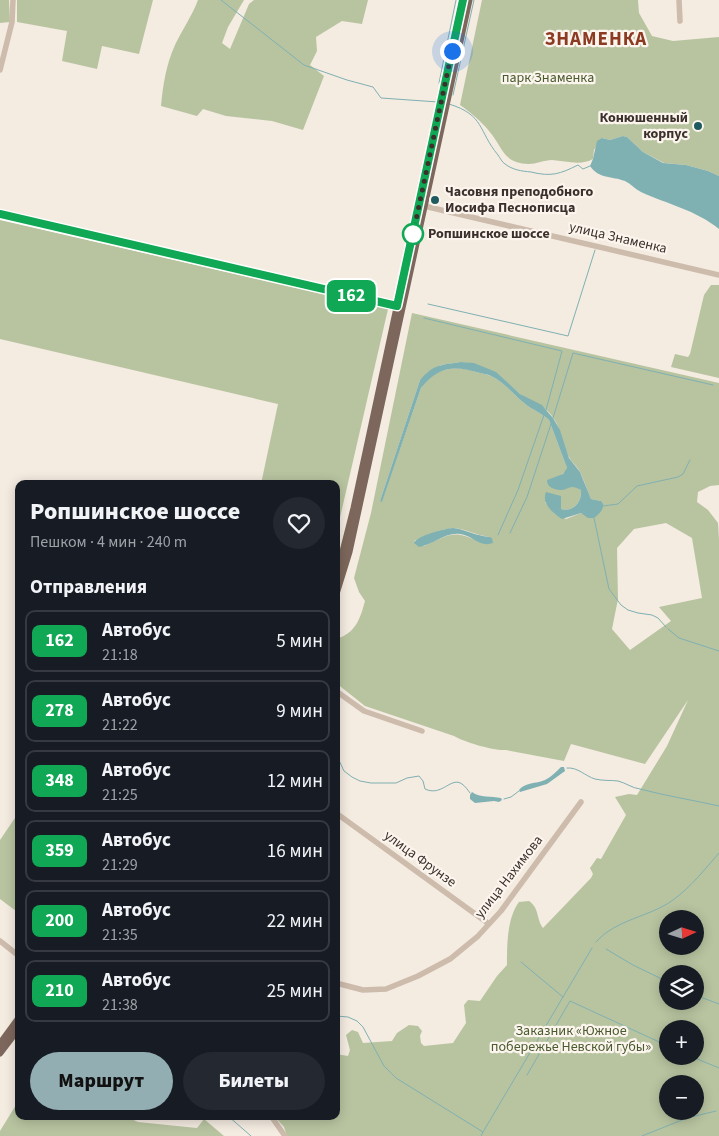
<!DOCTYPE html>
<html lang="ru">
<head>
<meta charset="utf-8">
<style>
  :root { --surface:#171b24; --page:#242831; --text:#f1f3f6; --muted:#9ea1a6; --line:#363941; --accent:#92aeb2 }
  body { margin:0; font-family:"Source Sans 3",sans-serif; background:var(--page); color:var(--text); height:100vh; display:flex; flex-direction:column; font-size:19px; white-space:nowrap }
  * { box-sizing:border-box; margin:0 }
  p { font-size:16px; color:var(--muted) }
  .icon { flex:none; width:28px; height:28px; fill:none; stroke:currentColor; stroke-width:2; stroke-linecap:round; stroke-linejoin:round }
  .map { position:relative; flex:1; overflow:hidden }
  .panel { position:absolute; left:15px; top:480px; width:325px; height:640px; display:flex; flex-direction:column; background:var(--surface); border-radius:10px; box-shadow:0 2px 12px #0003 }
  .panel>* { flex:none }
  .badge { padding:0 10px; border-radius:8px; font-size:18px; line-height:32px }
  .needle { width:32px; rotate:86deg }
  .controls { position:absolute; left:659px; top:910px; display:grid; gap:10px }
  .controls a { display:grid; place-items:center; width:45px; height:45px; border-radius:50%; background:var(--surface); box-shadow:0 2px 12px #0003; font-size:25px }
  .you { position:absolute; width:25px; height:25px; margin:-12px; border:4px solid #fff; border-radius:50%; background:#1a73e8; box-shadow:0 0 0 8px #1a73e833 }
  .map>.badge { position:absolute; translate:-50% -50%; box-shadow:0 0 0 2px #fff }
  h2 { padding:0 15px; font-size:19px; line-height:45px }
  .round { display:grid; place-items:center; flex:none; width:52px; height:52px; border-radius:26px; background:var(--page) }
  .headline { display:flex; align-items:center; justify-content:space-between; height:85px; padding:0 15px }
  h1 { font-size:24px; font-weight:800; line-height:38px }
  .primary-button { display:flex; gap:10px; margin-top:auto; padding:10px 15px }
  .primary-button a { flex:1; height:58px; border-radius:30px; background:var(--accent); color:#111; font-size:20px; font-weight:800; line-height:58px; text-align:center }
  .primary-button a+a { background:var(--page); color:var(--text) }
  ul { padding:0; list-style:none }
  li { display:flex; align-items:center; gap:15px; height:62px; margin:0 10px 8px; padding:0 5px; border:2px solid var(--line); border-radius:10px }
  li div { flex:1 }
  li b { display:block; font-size:19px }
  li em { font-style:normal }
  li .badge { min-width:55px; font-weight:700; text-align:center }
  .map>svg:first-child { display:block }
  .green { fill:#b8c4a0; fill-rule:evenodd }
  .water { fill:#7fb0b2 }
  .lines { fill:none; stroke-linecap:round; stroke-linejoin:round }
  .stream { stroke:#7fb0b2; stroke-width:1 }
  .minor { stroke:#cdbbac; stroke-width:5.5 }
  .major { stroke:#7d675c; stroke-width:7 }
  .line-casing { stroke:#fff; stroke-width:11 }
  .line { stroke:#10a855; stroke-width:8 }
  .walk { stroke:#3b302b; stroke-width:5; stroke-dasharray:0 9 }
  .poi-dot { fill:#1f5a5e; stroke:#fbf5ee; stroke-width:2 }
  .stop-dot { fill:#fff; stroke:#10a855; stroke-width:2.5 }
  .labels { text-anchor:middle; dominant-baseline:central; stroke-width:4.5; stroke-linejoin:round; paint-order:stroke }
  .park-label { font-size:14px; fill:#4a5a2e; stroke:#fbf5ee }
  .poi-label { font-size:14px; font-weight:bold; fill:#3b302b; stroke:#fbf5ee; text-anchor:end }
  .stop-label { font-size:14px; font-weight:bold; fill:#3b302b; stroke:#fbf5ee; text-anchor:start }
  .street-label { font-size:14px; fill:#3b302b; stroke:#fbf5ee }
  .district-label { font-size:19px; font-weight:bold; letter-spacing:1px; fill:#8c3b22; stroke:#fbf5ee }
</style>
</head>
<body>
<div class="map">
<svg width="719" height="1136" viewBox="0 0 719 1136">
  <rect width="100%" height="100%" fill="#f4ebe1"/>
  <path class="green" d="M0 0H9L10 22 0 23Z
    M17 0H153L139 54 102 46 97 69 62 61 67 31 17 22Z
    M198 0H244L228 27 222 43 230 49 249 4 254 0H368L362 24 342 21 316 37 317 51 310 65 324 76 303 130 272 121 226 116 203 109 197 116 161 106C163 85 166 65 175 45 182 30 192 16 198 0Z
    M482 0H638L639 13 652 36 673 41 719 37V176L708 171 686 165 664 163 643 152 627 137 623 136 610 140 602 138 594 150 593 159C581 166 566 161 552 160 544 160 536 164 529 164 502 163 503 147 489 131 483 123 469 111 460 105Z
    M0 220 388 309 336 535V484H261L278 404 0 339Z
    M711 285H719V378L671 367 675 354 688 357 690 354 704 295Z
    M412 313 719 383V485L710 486 698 492 697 502 708 510 718 523 719 540V1136H287L284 1127 274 1116H336V1054L348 1056 350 1050 346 1035 352 1030 358 1032 363 1043 392 1041 397 1033 409 1025 418 1026 422 1031 420 1036 421 1043 424 1046 453 1043 466 1023 464 1005 468 1000 480 1001 497 976 507 965C507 945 507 918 519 902L529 901C540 909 536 919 543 928L591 878 593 874 590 868 597 858 601 859 626 815 615 797 629 794 637 795 667 746 688 700 645 764 571 744 564 761 506 750C494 751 464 742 454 736L365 706 336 683V639C356 633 360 619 365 601L359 592 354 578 371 513ZM461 362C487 364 501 378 520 394 532 403 546 405 554 419 561 430 563 443 568 455 571 462 578 467 581 474 585 482 587 491 591 499L601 501 585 515 581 513 566 519 554 513 545 502 560 506 561 509C574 512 582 502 581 490 576 487 572 485 567 487L559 477 566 471 567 468 549 420C542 413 532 410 524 403 513 394 504 382 491 376 486 374 481 373 476 372 452 364 436 369 421 388L382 501H380L420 380 441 365ZM666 523 692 538 702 598 659 607 671 621 630 650 612 629 618 599 617 548 634 529ZM453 528C466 529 476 535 489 537L479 542C453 529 450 535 424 546L414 541 438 531ZM668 919H695V946H668ZM668 974H695V1001H668ZM668 1029H695V1056H668ZM668 1084H695V1111H668Z
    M19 812V921L16 911 0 899V840Z
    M19 1100V1116H125L138 1122 197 1128 204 1119 224 1136H0V1131Z"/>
  <path class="water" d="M623 136 627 137 643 152 663 163 686 165 708 171 719 176V229C696 210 667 204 641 192 635 189 631 184 625 181 612 176 599 179 590 166L593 159 597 141 602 138 610 140Z
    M461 362 474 363 496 372 520 394 542 405 546 410 553 418 560 430 569 458 580 472 591 499 601 501 603 504C604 510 599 514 594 518H588L581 513 562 519C553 513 541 504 546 492L561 496V509C574 512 582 502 581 490 569 483 570 490 559 490 553 489 547 487 547 480L563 474 567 468 549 420C542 413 532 410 524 403 513 394 504 382 491 376 487 374 483 374 480 373 454 365 439 366 421 388L382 502 380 501 420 380C434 364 441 365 461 362Z
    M453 528C463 529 470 533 479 535 484 537 488 536 492 538L493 543C480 548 472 535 460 534 445 532 433 545 419 547L414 543C418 535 444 529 453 528Z
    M561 767H564L565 771 547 784 520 792 519 790C525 782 536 784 545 780 551 777 556 772 561 767Z
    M472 792C480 798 491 796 501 798L502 800 499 802 494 801 475 803 470 799V795Z"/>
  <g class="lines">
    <path class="stream" d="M221 0 304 65 347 80 373 87 381 98 438 102
      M439 83 456 0
      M453 95 474 0
      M449 104C485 115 478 131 498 155 500 158 502 162 505 164 513 170 521 171 531 172 551 177 560 174 578 165L583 169 590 166
      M428 304 568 336 595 250
      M424 318 562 351 546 410
      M553 418 573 353 713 385
      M603 506 618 504 637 486 678 477 683 474 690 460
      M594 518 609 589 621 605 628 610 638 613 652 615 658 618 666 627
      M510 533 527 497 551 424
      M498 535 518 490 544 415
      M668 629 679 638 719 651
      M336 754 344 771 352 777 360 781 371 783H396L407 778 419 776 423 781 425 789C442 797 451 776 462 784 465 786 468 790 470 793
      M567 768C578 767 585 776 595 779 603 781 611 780 618 781 626 783 632 788 640 789 666 796 693 800 719 806
      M504 799 511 797 519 791
      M596 942C616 919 650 917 673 900 691 887 705 869 719 853
      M606 949 633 965 668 982
      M521 962 563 997
      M695 995 719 1004
      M336 1016 348 1017 357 1021 363 1027 384 1066 396 1078 483 1132 481 1136
      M690 1056 719 1068
      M527 1075 570 1001 668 1046
      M228 1116 251 1136
      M483 1132 592 948
      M642 1136 687 1118 716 1111"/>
    <path class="minor" d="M679 0 680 21
      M0 70 12 22 13 0
      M424 206 719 275
      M336 691 364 711 422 731
      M336 813 489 924
      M0 941 19 956
      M336 983 363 990 386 989 418 976 450 959 478 936 501 911 581 802
      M271 1116 285 1136"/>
    <path class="major" d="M0 214 399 307
      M336 579 354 508 463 0
      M336 594 349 552 469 0
      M0 1044 19 1018
      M0 1053 19 1028"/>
  </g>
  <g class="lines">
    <g class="line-casing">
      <path id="line" d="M0 214 397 306 463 0"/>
    </g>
    <use href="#line" class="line"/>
    <path class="walk" d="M413 234 452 51"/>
  </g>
  <g class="poi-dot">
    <circle cx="698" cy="126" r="5"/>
    <circle cx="435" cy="200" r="5"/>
  </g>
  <circle class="stop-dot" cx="413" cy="234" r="10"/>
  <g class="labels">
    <g class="park-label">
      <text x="548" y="78">парк Знаменка</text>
      <text x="571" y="1031">Заказник «Южное<tspan x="571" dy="16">побережье Невской губы»</tspan></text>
    </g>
    <g class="poi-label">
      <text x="688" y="118">Конюшенный<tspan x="688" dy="16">корпус</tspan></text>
      <text x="445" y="192" text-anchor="start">Часовня преподобного<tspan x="445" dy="16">Иосифа Песнописца</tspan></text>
    </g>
    <g class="stop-label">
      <text x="428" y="234">Ропшинское шоссе</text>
    </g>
    <g class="street-label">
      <text transform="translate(618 238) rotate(13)">улица Знаменка</text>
      <text transform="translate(420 859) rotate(36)">улица Фрунзе</text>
      <text transform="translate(509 877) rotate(-52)">улица Нахимова</text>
    </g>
    <g class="district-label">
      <text x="596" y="39">ЗНАМЕНКА</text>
    </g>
  </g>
</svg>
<div class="controls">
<a><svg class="needle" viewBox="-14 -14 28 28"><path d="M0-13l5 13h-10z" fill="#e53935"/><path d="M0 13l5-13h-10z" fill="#9ea1a6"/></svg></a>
<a><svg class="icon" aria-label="layers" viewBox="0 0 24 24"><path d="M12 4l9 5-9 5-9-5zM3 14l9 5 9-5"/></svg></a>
<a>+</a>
<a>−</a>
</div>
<div class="you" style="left:452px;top:51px"></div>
<b class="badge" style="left:351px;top:296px;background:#10a855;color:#fff">162</b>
<section class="panel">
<div class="headline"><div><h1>Ропшинское шоссе</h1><p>Пешком · 4 мин · 240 m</p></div><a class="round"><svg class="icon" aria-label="heart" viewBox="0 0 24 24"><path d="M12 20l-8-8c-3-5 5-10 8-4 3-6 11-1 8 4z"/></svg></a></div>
<h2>Отправления</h2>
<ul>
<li><span class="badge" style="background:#10a855;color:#fff">162</span><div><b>Автобус</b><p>21:18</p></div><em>5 мин</em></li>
<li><span class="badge" style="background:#10a855;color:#fff">278</span><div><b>Автобус</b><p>21:22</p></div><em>9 мин</em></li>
<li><span class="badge" style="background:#10a855;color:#fff">348</span><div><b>Автобус</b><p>21:25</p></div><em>12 мин</em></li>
<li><span class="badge" style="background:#10a855;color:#fff">359</span><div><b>Автобус</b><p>21:29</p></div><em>16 мин</em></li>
<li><span class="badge" style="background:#10a855;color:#fff">200</span><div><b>Автобус</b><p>21:35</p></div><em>22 мин</em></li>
<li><span class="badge" style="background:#10a855;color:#fff">210</span><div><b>Автобус</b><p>21:38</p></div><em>25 мин</em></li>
</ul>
<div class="primary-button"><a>Маршрут</a><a>Билеты</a></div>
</section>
</div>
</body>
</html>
